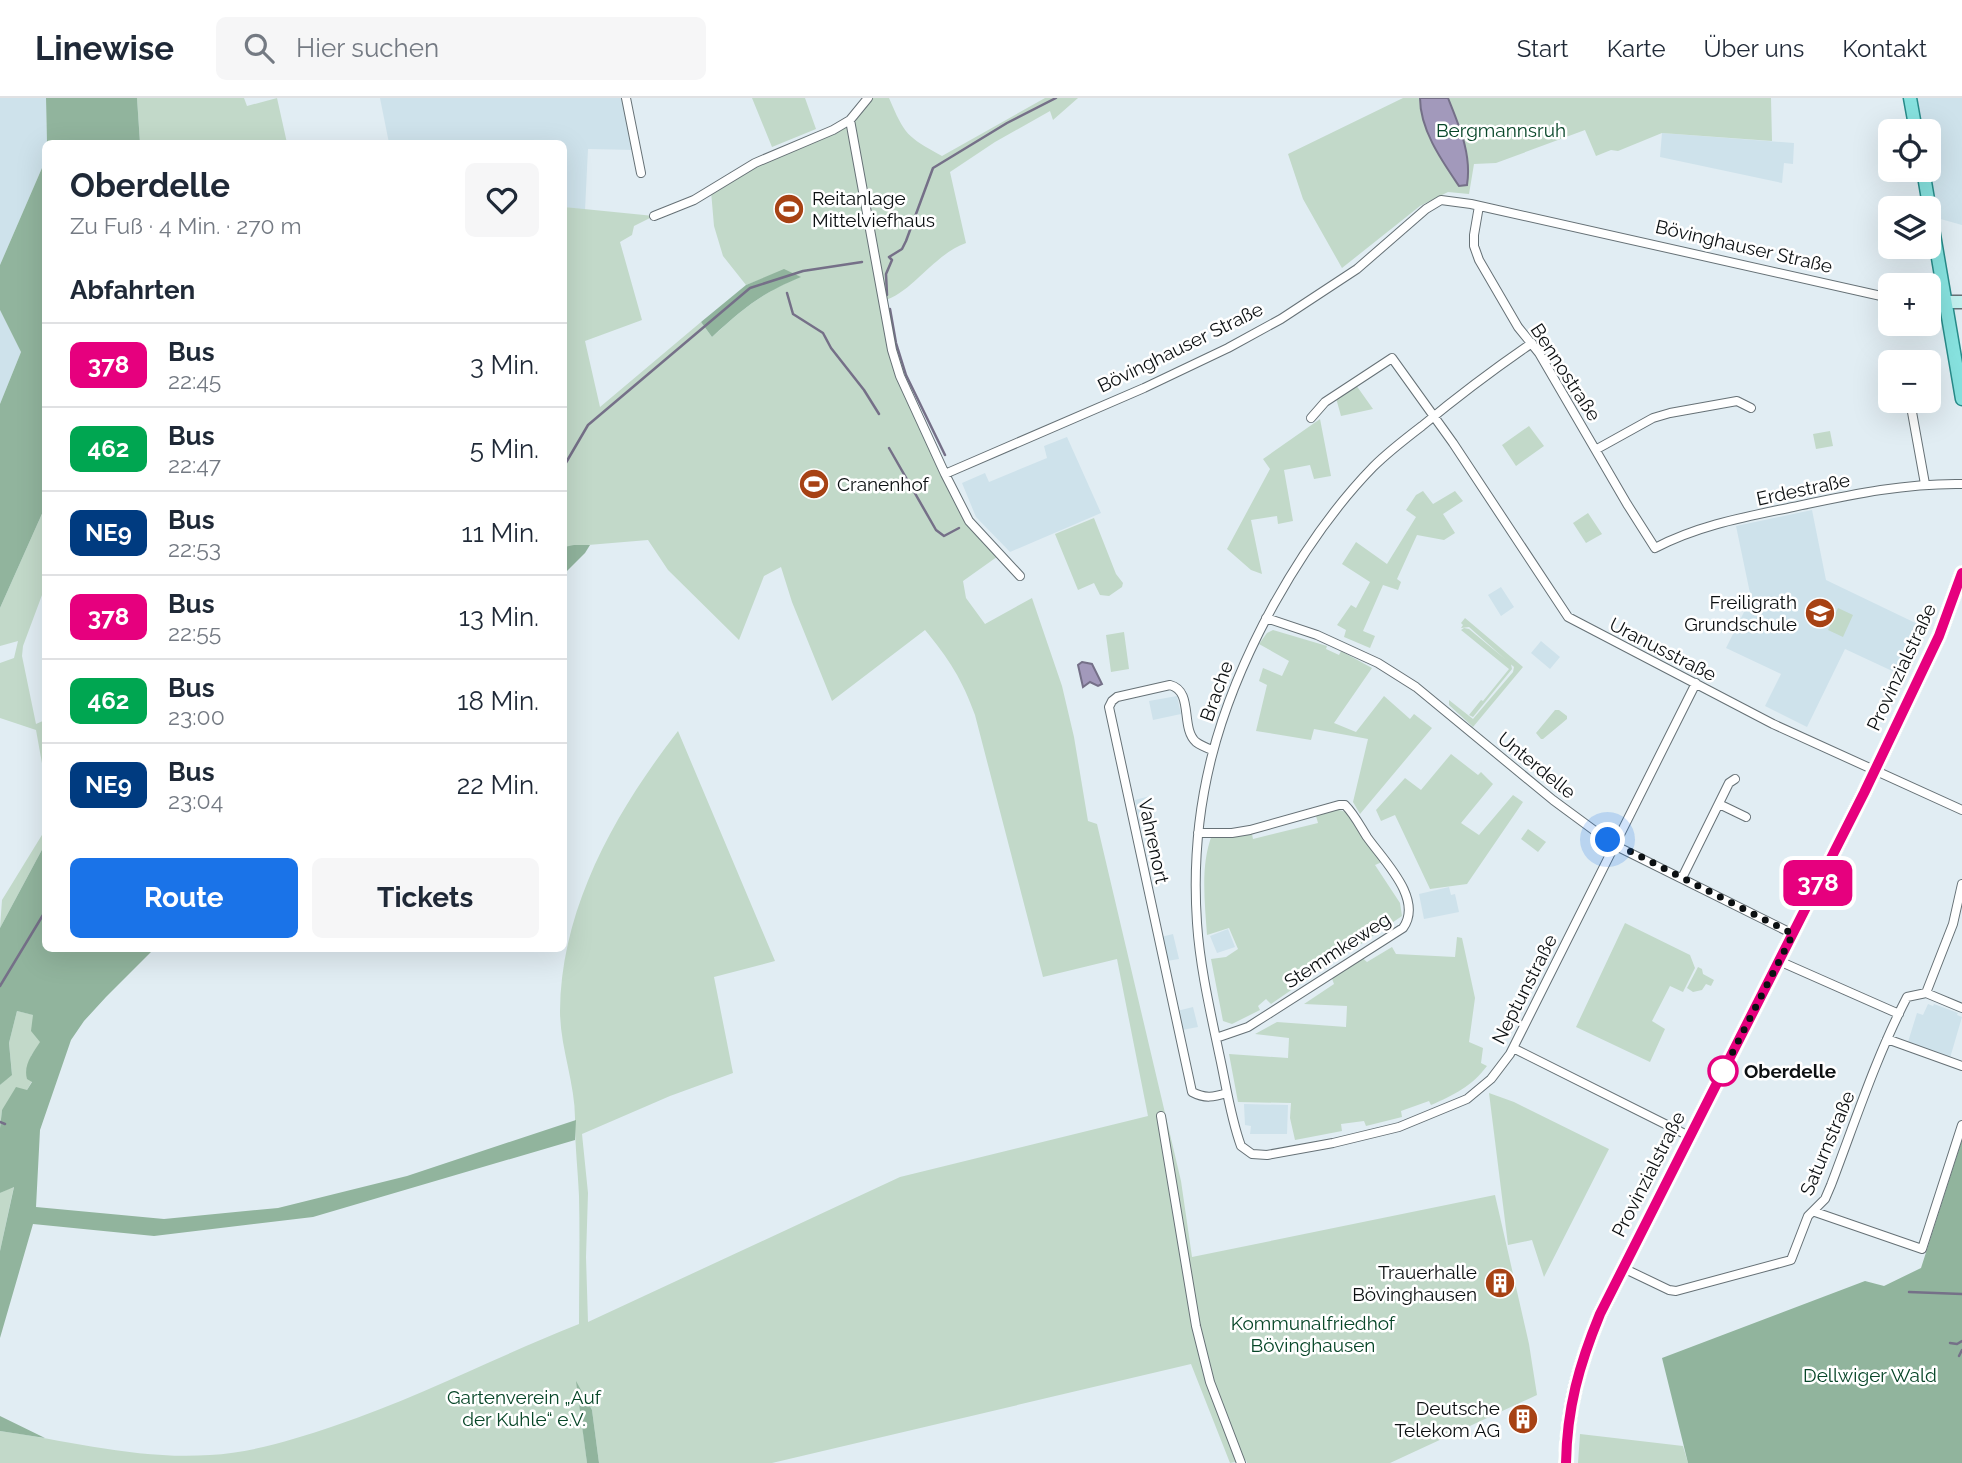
<!DOCTYPE html>
<html lang="de">
<head>
<meta charset="utf-8">
<style>
  :root { --surface:#fff; --page:#f6f6f7; --text:#1f2937; --muted:#747a83; --line:#e0e1e3; --accent:#1a73e8 }
  body { margin:0; font-family:Raleway,sans-serif; background:var(--page); color:var(--text); height:100vh; display:flex; flex-direction:column; font-size:26px; white-space:nowrap }
  * { box-sizing:border-box; margin:0 }
  p { font-size:23px; color:var(--muted) }
  .icon { flex:none; width:38px; height:38px; fill:none; stroke:currentColor; stroke-width:2; stroke-linecap:round; stroke-linejoin:round }
  .map { position:relative; flex:1; overflow:hidden }
  .side { position:absolute; left:42px; top:42px; width:525px; height:812px; display:flex; flex-direction:column; background:var(--surface); border-radius:10px; box-shadow:0 7px 28px #0002 }
  .side>* { flex:none }
  .badge { padding:0 14px; border-radius:10px; font-size:24px; line-height:46px }
  .buttons { position:absolute; left:1878px; top:21px; display:grid; gap:14px }
  .buttons a { display:grid; place-items:center; width:63px; height:63px; border-radius:10px; background:var(--surface); box-shadow:0 7px 28px #0002; font-size:35px }
  .you { position:absolute; width:35px; height:35px; margin:-18px; border:5px solid #fff; border-radius:50%; background:#1a73e8; box-shadow:0 0 0 10px #1a73e833 }
  .map>.badge { position:absolute; translate:-50% -50%; box-shadow:0 0 0 4px #fff }
  h2 { padding:0 28px; font-size:26px; line-height:63px }
  .round { display:grid; place-items:center; flex:none; width:74px; height:74px; border-radius:10px; background:var(--page) }
  .overview { display:flex; align-items:center; justify-content:space-between; height:119px; padding:0 28px }
  h1 { font-size:33px; font-weight:700; line-height:52px }
  .cta { display:flex; gap:14px; margin-top:auto; padding:14px 28px }
  .cta a { flex:1; height:80px; border-radius:10px; background:var(--accent); color:#fff; font-size:28px; font-weight:700; line-height:80px; text-align:center }
  .cta a+a { background:var(--page); color:var(--text) }
  ul { padding:0; list-style:none }
  li { display:flex; align-items:center; gap:21px; height:84px; padding:0 28px; border-top:2px solid var(--line) }
  li div { flex:1 }
  li b { display:block; font-size:26px }
  li em { font-style:normal }
  li .badge { min-width:77px; font-weight:700; text-align:center }
  header { display:flex; align-items:center; gap:42px; box-sizing:border-box; height:98px; padding:0 35px; background:var(--surface); border-bottom:2px solid var(--line) }
  header strong { font-size:33px }
  nav { display:flex; gap:38px; margin-inline-start:auto; font-size:24px }
  .search { width:490px; height:63px; background:var(--page); display:flex; align-items:center; gap:18px; box-sizing:border-box; padding:0 24px; border-radius:10px; color:var(--muted); font-size:26px }
  .map>svg:first-child { display:block }
  .built { fill:#cee2eb }
  .green { fill:#c2d9c9 }
  .forest { fill:#91b49d }
  .water { fill:#a299bb; stroke:#757088; stroke-width:2 }
  .lines { fill:none; stroke-linecap:round; stroke-linejoin:round }
  .stream { stroke:#757088; stroke-width:2.5 }
  .street-casing { stroke:#667176; stroke-width:10 }
  .secondary-casing { stroke:#667176; stroke-width:15 }
  .primary-casing { stroke:#288c8a; stroke-width:15 }
  .street { stroke:#fff; stroke-width:8 }
  .secondary { stroke:#c3f1ef; stroke-width:12 }
  .primary { stroke:#87e2df; stroke-width:12 }
  .line-casing { stroke:#fff; stroke-width:16 }
  .line { stroke:#e6007e; stroke-width:10 }
  .walk { stroke:#0c1012; stroke-width:7; stroke-dasharray:0 12.6 }
  .stop-dot { fill:#fff; stroke:#e6007e; stroke-width:3.5 }
  .labels { text-anchor:middle; dominant-baseline:central; stroke-width:5; stroke-linejoin:round; paint-order:stroke }
  .park-label { font-size:19px; fill:#074628; stroke:#fff }
  .poi-label { font-size:19px; fill:#0c1012; stroke:#fff; text-anchor:end }
  .street-label { font-size:19px; fill:#0c1012; stroke:#fff }
  .stop-label { font-size:19px; font-weight:bold; fill:#0c1012; stroke:#fff; text-anchor:start }
</style>
</head>
<body>
<header>
<strong>Linewise</strong>
<div class="search"><svg class="icon" aria-label="search" viewBox="0 0 24 24"><circle cx="10" cy="10" r="6"/><path d="M15 15l6 6"/></svg>Hier suchen</div>
<nav><a>Start</a><a>Karte</a><a>Über uns</a><a>Kontakt</a></nav>
</header>
<div class="map">
<svg width="1962" height="1365" viewBox="0 0 1962 1365">
  <rect width="100%" height="100%" fill="#e1edf3"/>
  <path class="built" d="M0 0H46L47 45 45 63 0 167Z
    M380 0H626L636 52 588 51 585 112 564 109V46L389 45Z
    M1916 0H1962V127L1937 120 1929 71 1928 33H1922Z
    M1662 35 1794 45 1793 66 1784 65 1782 85 1660 59Z
    M0 212 21 254 0 306Z
    M1067 339 1101 415 1010 454 976 419 962 385 985 375 989 384 1047 360 1044 348Z
    M1812 412 1826 482 1928 531 1903 578 1845 551 1807 629 1765 608 1781 576 1726 550 1751 500 1736 428Z
    M1501 489 1514 509 1501 518 1488 497Z
    M1541 543 1560 559 1550 571 1531 555Z
    M1177 598 1181 616 1153 622 1149 603Z
    M1150 698 1156 723 1140 726 1135 702Z
    M1449 789 1451 797 1455 796 1459 814 1424 821 1419 796Z
    M1228 831 1235 849 1217 855 1210 838Z
    M1173 836 1179 861 1167 863 1161 839Z
    M1928 906 1933 908 1934 906 1958 915 1957 917 1962 919 1950 960 1908 944 1917 915 1923 917Z
    M1193 909 1198 929 1182 932 1177 913Z
    M1244 1006 1288 1007 1287 1036H1250L1251 1028 1245 1027Z"/>
  <path class="green" d="M137 0H244L247 8 277 0 287 45H140Z
    M805 0 816 31 772 49 752 0Z
    M868 0H889C905 37 906 38 942 58L1045 0H1078L1053 22 1050 13 995 44 950 74 966 145C933 157 912 195 883 203L892 252 969 423 1001 456 963 483 966 500 985 526 1032 500 1062 588 1074 639 1088 723 1097 726 1181 1083 1192 1159 1495 1097 1529 1246 1537 1297 1390 1365H1247L1246 1362 1230 1365 1191 1266 772 1365H599L592 1312 577 1286 587 1365H0V1333C70 1343 139 1362 210 1357 252 1355 295 1341 334 1328 419 1299 496 1259 579 1226 579 1184 580 1141 579 1098 578 1073 575 1049 575 1024 576 987 560 950 560 913 561 809 616 713 678 633L775 863 714 879 733 975 670 998 582 1036 588 1095 586 1159 588 1224 900 1079 1148 1018 1117 861 1043 879 975 617C962 581 949 561 925 532L832 603 792 504 781 469 764 478 739 542 668 472 648 442 564 449V388L566 385 564 383V109L654 118 634 128 632 137 620 144 642 222 585 243 600 309 701 224 712 239C744 210 760 196 800 179L784 172 746 187 723 158 714 128 711 93 722 85 850 22Z
    M1403 0H1771L1772 43 1662 35 1618 53 1611 52 1596 58 1585 32 1496 65 1474 66 1469 96 1448 94 1420 108 1342 170 1303 101 1288 56Z
    M1356 287 1373 311 1341 318 1336 300Z
    M1320 321 1331 378 1314 381 1310 367 1284 372 1293 423 1278 426 1277 418 1251 422 1262 476 1251 472 1227 451 1270 371 1263 361Z
    M1529 328 1544 348 1516 368 1502 347Z
    M1830 333 1833 348 1816 351 1813 336Z
    M1423 393 1433 406 1455 393 1463 403 1443 416 1455 435 1444 442 1417 437 1397 481 1401 484 1398 492 1383 487 1363 533 1375 538 1370 550 1344 539 1346 532 1337 527 1351 507 1356 510 1370 484 1342 466 1356 444 1387 466 1416 419 1406 412 1416 397Z
    M45 409V489L23 548 22 558 36 626 45 622V682L36 632 0 620V565L14 560 18 543 0 548V510Z
    M1588 415 1602 436 1586 445 1573 425Z
    M1094 420 1116 476 1123 485 1122 489 1109 498 1100 497 1094 485 1078 492 1055 436Z
    M1838 510 1853 517 1843 539 1828 532Z
    M1465 520 1523 569 1473 629 1449 607V602L1473 621 1513 574 1514 569 1469 529 1461 530 1463 527 1461 525Z
    M1464 530 1469 531 1511 566 1512 571 1473 619 1469 617 1481 602 1483 603 1509 571 1461 532Z
    M1273 532 1327 548 1326 551 1339 557 1341 553 1372 570 1334 625 1356 634 1384 598 1410 621 1414 616 1432 630 1360 716 1353 704 1368 641 1314 631 1311 642 1256 633 1267 587 1259 583 1263 570 1282 578 1289 563 1259 546 1267 535Z
    M1124 534 1129 571 1111 574 1106 537Z
    M1555 612H1559L1567 618V621L1543 641H1541L1536 635Z
    M1451 656 1478 677 1481 674 1493 686 1461 725 1479 737 1513 697 1523 704 1467 786 1430 791 1395 717 1381 723 1376 712 1405 680 1421 692Z
    M1336 711 1346 714 1382 764 1375 767 1400 805 1402 818 1361 846 1353 840 1339 851 1342 857 1271 906 1266 901 1258 908 1260 912 1232 926 1223 923 1211 861 1226 859 1238 851 1229 830 1207 837C1205 806 1200 767 1212 737L1236 739 1252 736 1253 741 1318 725 1316 718Z
    M1528 731 1546 744 1538 754 1521 741Z
    M45 732V746L0 830 2 802Z
    M1625 825 1690 857 1695 870 1683 894 1670 888 1652 923 1665 931 1650 964 1576 929Z
    M1457 839 1462 840 1475 900 1469 944 1483 950 1481 965 1487 968C1472 988 1454 997 1431 1007L1429 1003 1401 1013 1402 1019 1366 1028 1364 1023 1341 1026 1342 1033 1295 1042 1290 1020 1291 1005 1238 1004 1229 956 1288 960 1289 940 1255 936 1277 924 1346 929 1347 908 1304 906 1334 886 1331 878 1360 858 1367 864 1392 849 1396 856 1455 859Z
    M1698 869 1702 871 1703 876 1714 882 1711 888 1706 886 1702 892 1693 894 1687 890Z
    M17 913 34 917 41 944 31 958 32 983 27 992 2 1012 0 1030V987L12 976 9 945Z
    M1489 995 1514 1004 1609 1051 1544 1179 1532 1142 1508 1147Z
    M14 1088 0 1153V1095Z
    M1580 1336 1683 1348 1688 1365H1578Z"/>
  <path class="forest" d="M46 0H137L140 45H47Z
    M45 63V409L0 510V306L21 254 0 212V167Z
    M784 171 801 179C760 196 744 210 712 239L701 224 746 187Z
    M574 447H590L585 455 564 476V449Z
    M45 746 46 850 154 851 106 899 84 923 71 942 40 1032 36 1109 164 1121 278 1110 407 1078 576 1022 575 1042 313 1119 154 1138 33 1126 0 1240V1153L14 1089 0 1095V1030L2 1012 16 989 27 992 32 984 27 981C23 967 33 955 40 944L31 933 33 917 17 913 9 945 12 977 0 987V830Z
    M1962 1042V1365H1688L1662 1260 1865 1183 1884 1188 1921 1170Z
    M576 1283 592 1312 599 1365H587Z
    M0 1318 45 1340 0 1333Z"/>
  <path class="water" d="M1420 0H1448C1459 28 1472 56 1467 87L1459 88C1442 63 1420 32 1420 0Z
    M1082 564 1092 566 1102 586 1098 588 1090 584 1083 589 1078 567Z"/>
  <g class="lines">
    <path class="stream" d="M787 195 793 216 823 235 831 250 864 292 879 316
      M887 197 886 176 892 162 889 159 902 151 906 143 933 70 1007 25 1056 0
      M890 211 896 245 906 277 945 357
      M889 350 936 432 944 438 959 430
      M564 368 588 327 750 190 803 173 862 164
      M0 888 46 812
      M0 1024 5 1026
      M1909 1194 1962 1196
      M1950 1245 1957 1246 1962 1243
      M1959 1258 1962 1252"/>
    <g class="street-casing">
      <path id="street" d="M626 0 641 75
        M850 22 892 252 900 278 945 376 969 423 1020 478
        M1479 108 1474 137V148L1479 162 1518 229 1539 255 1627 406 1655 450C1699 427 1745 419 1793 409 1850 397 1904 385 1962 386
        M654 118 694 102 755 65 833 32 850 22 868 0
        M1928 204H1946
        M1532 245C1494 271 1457 299 1422 328 1405 341 1388 354 1373 369 1333 410 1302 456 1274 506 1218 608 1189 707 1197 825 1200 869 1210 912 1219 955 1226 986 1230 1018 1241 1048L1252 1056 1267 1057 1333 1045 1399 1029 1467 1001 1491 981 1510 956 1696 585
        M1910 303 1925 386
        M1311 320 1325 304 1392 260 1453 345 1568 519 1773 626 1962 712
        M1597 351 1653 320 1670 315 1737 303 1751 310
        M945 376 1144 290 1228 250 1281 221 1357 171 1426 111 1441 102 1471 106 1890 200
        M1266 520 1317 537 1378 565 1416 589 1553 702 1614 747 1793 836
        M1212 652C1207 650 1200 647 1196 644 1180 630 1194 593 1170 587L1117 599 1112 603 1109 609 1192 994C1205 1001 1214 999 1227 995
        M1719 706 1746 719
        M1198 735H1232L1250 732 1339 707H1345C1354 716 1360 728 1367 739 1383 762 1424 801 1403 830L1248 929 1216 940
        M1682 780 1729 685 1735 681
        M1779 863 1899 916
        M1926 895 1962 910
        M1887 941 1962 968
        M1513 950 1689 1038
        M1161 1018 1196 1228 1210 1284 1241 1365
        M1815 1114 1922 1151 1962 1027
        M1623 1170 1669 1192 1676 1193 1791 1162 1808 1118 1825 1101 1831 1087C1855 1024 1876 959 1907 899L1926 895 1953 826 1962 786"/>
    </g>
    <g class="secondary-casing">
      <path id="secondary" d="M1946 204H1962"/>
    </g>
    <g class="primary-casing">
      <path id="primary" d="M1910 0 1916 33
        M1923 72 1962 301
        M1566 1365C1567 1309 1579 1267 1600 1216L1866 691 1939 538 1962 475"/>
    </g>
    <use href="#street" class="street"/>
    <use href="#secondary" class="secondary"/>
    <use href="#primary" class="primary"/>
  </g>
  <g class="lines">
    <g class="line-casing">
      <path id="line" d="M1566 1365C1567 1310 1579 1267 1600 1216L1864 695 1939 538 1962 475"/>
    </g>
    <use href="#line" class="line"/>
    <path class="walk" d="M1608 742 1793 836 1723 973"/>
  </g>
  <defs>
    <g id="stadium-disc" transform="scale(1.575)"><circle r="9.5" fill="#a74214" stroke="#fff"/><path d="M0-5a6.5 5 0 1 0 0 10a6.5 5 0 1 0 0-10ZM-3.5-1.8h7v3.6h-7Z" fill="#fff"/></g>
    <g id="school-disc" transform="scale(1.575)"><circle r="9.5" fill="#a74214" stroke="#fff"/><path d="M0-5L7-2L0 1L-7-2ZM-4 1L0 2.5L4 1V4Q0 6-4 4Z" fill="#fff"/></g>
    <g id="building-disc" transform="scale(1.575)"><circle r="9.5" fill="#a74214" stroke="#fff"/><path d="M-4-6H4V6H1V3H-1V6H-4ZM-2.5-4.3h1.7v1.8h-1.7ZM.8-4.3h1.7v1.8H.8ZM-2.5-1h1.7V.8h-1.7ZM.8-1h1.7V.8H.8Z" fill="#fff"/></g>
  </defs>
  <g fill-rule="evenodd">
    <use href="#stadium-disc" x="789" y="111"/>
    <use href="#stadium-disc" x="814" y="386"/>
    <use href="#school-disc" x="1820" y="515"/>
    <use href="#building-disc" x="1500" y="1185"/>
    <use href="#building-disc" x="1523" y="1321"/>
  </g>
  <circle class="stop-dot" cx="1723" cy="973" r="14"/>
  <g class="labels">
    <g class="park-label">
      <text x="1501" y="32">Bergmannsruh</text>
      <text x="1313" y="1225">Kommunalfriedhof<tspan x="1313" dy="22">Bövinghausen</tspan></text>
      <text x="1870" y="1277">Dellwiger Wald</text>
      <text x="524" y="1299">Gartenverein „Auf<tspan x="524" dy="22">der Kuhle“ e.V.</tspan></text>
    </g>
    <g class="poi-label">
      <text x="812" y="100" text-anchor="start">Reitanlage<tspan x="812" dy="22">Mittelviefhaus</tspan></text>
      <text x="837" y="386" text-anchor="start">Cranenhof</text>
      <text x="1797" y="504">Freiligrath<tspan x="1797" dy="22">Grundschule</tspan></text>
      <text x="1477" y="1174">Trauerhalle<tspan x="1477" dy="22">Bövinghausen</tspan></text>
      <text x="1500" y="1310">Deutsche<tspan x="1500" dy="22">Telekom AG</tspan></text>
    </g>
    <g class="street-label">
      <text transform="translate(1744 148) rotate(13)">Bövinghauser Straße</text>
      <text transform="translate(1180 249) rotate(-26)">Bövinghauser Straße</text>
      <text transform="translate(1566 274) rotate(57)">Bennostraße</text>
      <text transform="translate(1803 391) rotate(-12)">Erdestraße</text>
      <text transform="translate(1663 551) rotate(27)">Uranusstraße</text>
      <text transform="translate(1901 569) rotate(-65)">Provinzialstraße</text>
      <text transform="translate(1216 593) rotate(-70)">Brache</text>
      <text transform="translate(1537 667) rotate(39)">Unterdelle</text>
      <text transform="translate(1154 743) rotate(78)">Vahrenort</text>
      <text transform="translate(1337 852) rotate(-33)">Stemmkeweg</text>
      <text transform="translate(1524 891) rotate(-63)">Neptunstraße</text>
      <text transform="translate(1827 1045) rotate(-67)">Saturnstraße</text>
      <text transform="translate(1648 1076) rotate(-63)">Provinzialstraße</text>
    </g>
    <g class="stop-label">
      <text x="1744" y="973">Oberdelle</text>
    </g>
  </g>
</svg>
<div class="buttons">
<a><svg class="icon" aria-label="locate" viewBox="0 0 24 24"><circle cx="12" cy="12" r="6"/><path d="M12 2v4M12 18v4M2 12h4M18 12h4"/></svg></a>
<a><svg class="icon" aria-label="layers" viewBox="0 0 24 24"><path d="M12 4l9 5-9 5-9-5zM3 14l9 5 9-5"/></svg></a>
<a>+</a>
<a>−</a>
</div>
<div class="you" style="left:1608px;top:742px"></div>
<b class="badge" style="left:1818px;top:785px;background:#e6007e;color:#fff">378</b>
<section class="side">
<div class="overview"><div><h1>Oberdelle</h1><p>Zu Fuß · 4 Min. · 270 m</p></div><a class="round"><svg class="icon" aria-label="heart" viewBox="0 0 24 24"><path d="M12 20l-8-8c-3-5 5-10 8-4 3-6 11-1 8 4z"/></svg></a></div>
<h2>Abfahrten</h2>
<ul>
<li><span class="badge" style="background:#e6007e;color:#fff">378</span><div><b>Bus</b><p>22:45</p></div><em>3 Min.</em></li>
<li><span class="badge" style="background:#00a651;color:#fff">462</span><div><b>Bus</b><p>22:47</p></div><em>5 Min.</em></li>
<li><span class="badge" style="background:#003b80;color:#fff">NE9</span><div><b>Bus</b><p>22:53</p></div><em>11 Min.</em></li>
<li><span class="badge" style="background:#e6007e;color:#fff">378</span><div><b>Bus</b><p>22:55</p></div><em>13 Min.</em></li>
<li><span class="badge" style="background:#00a651;color:#fff">462</span><div><b>Bus</b><p>23:00</p></div><em>18 Min.</em></li>
<li><span class="badge" style="background:#003b80;color:#fff">NE9</span><div><b>Bus</b><p>23:04</p></div><em>22 Min.</em></li>
</ul>
<div class="cta"><a>Route</a><a>Tickets</a></div>
</section>
</div>
</body>
</html>
